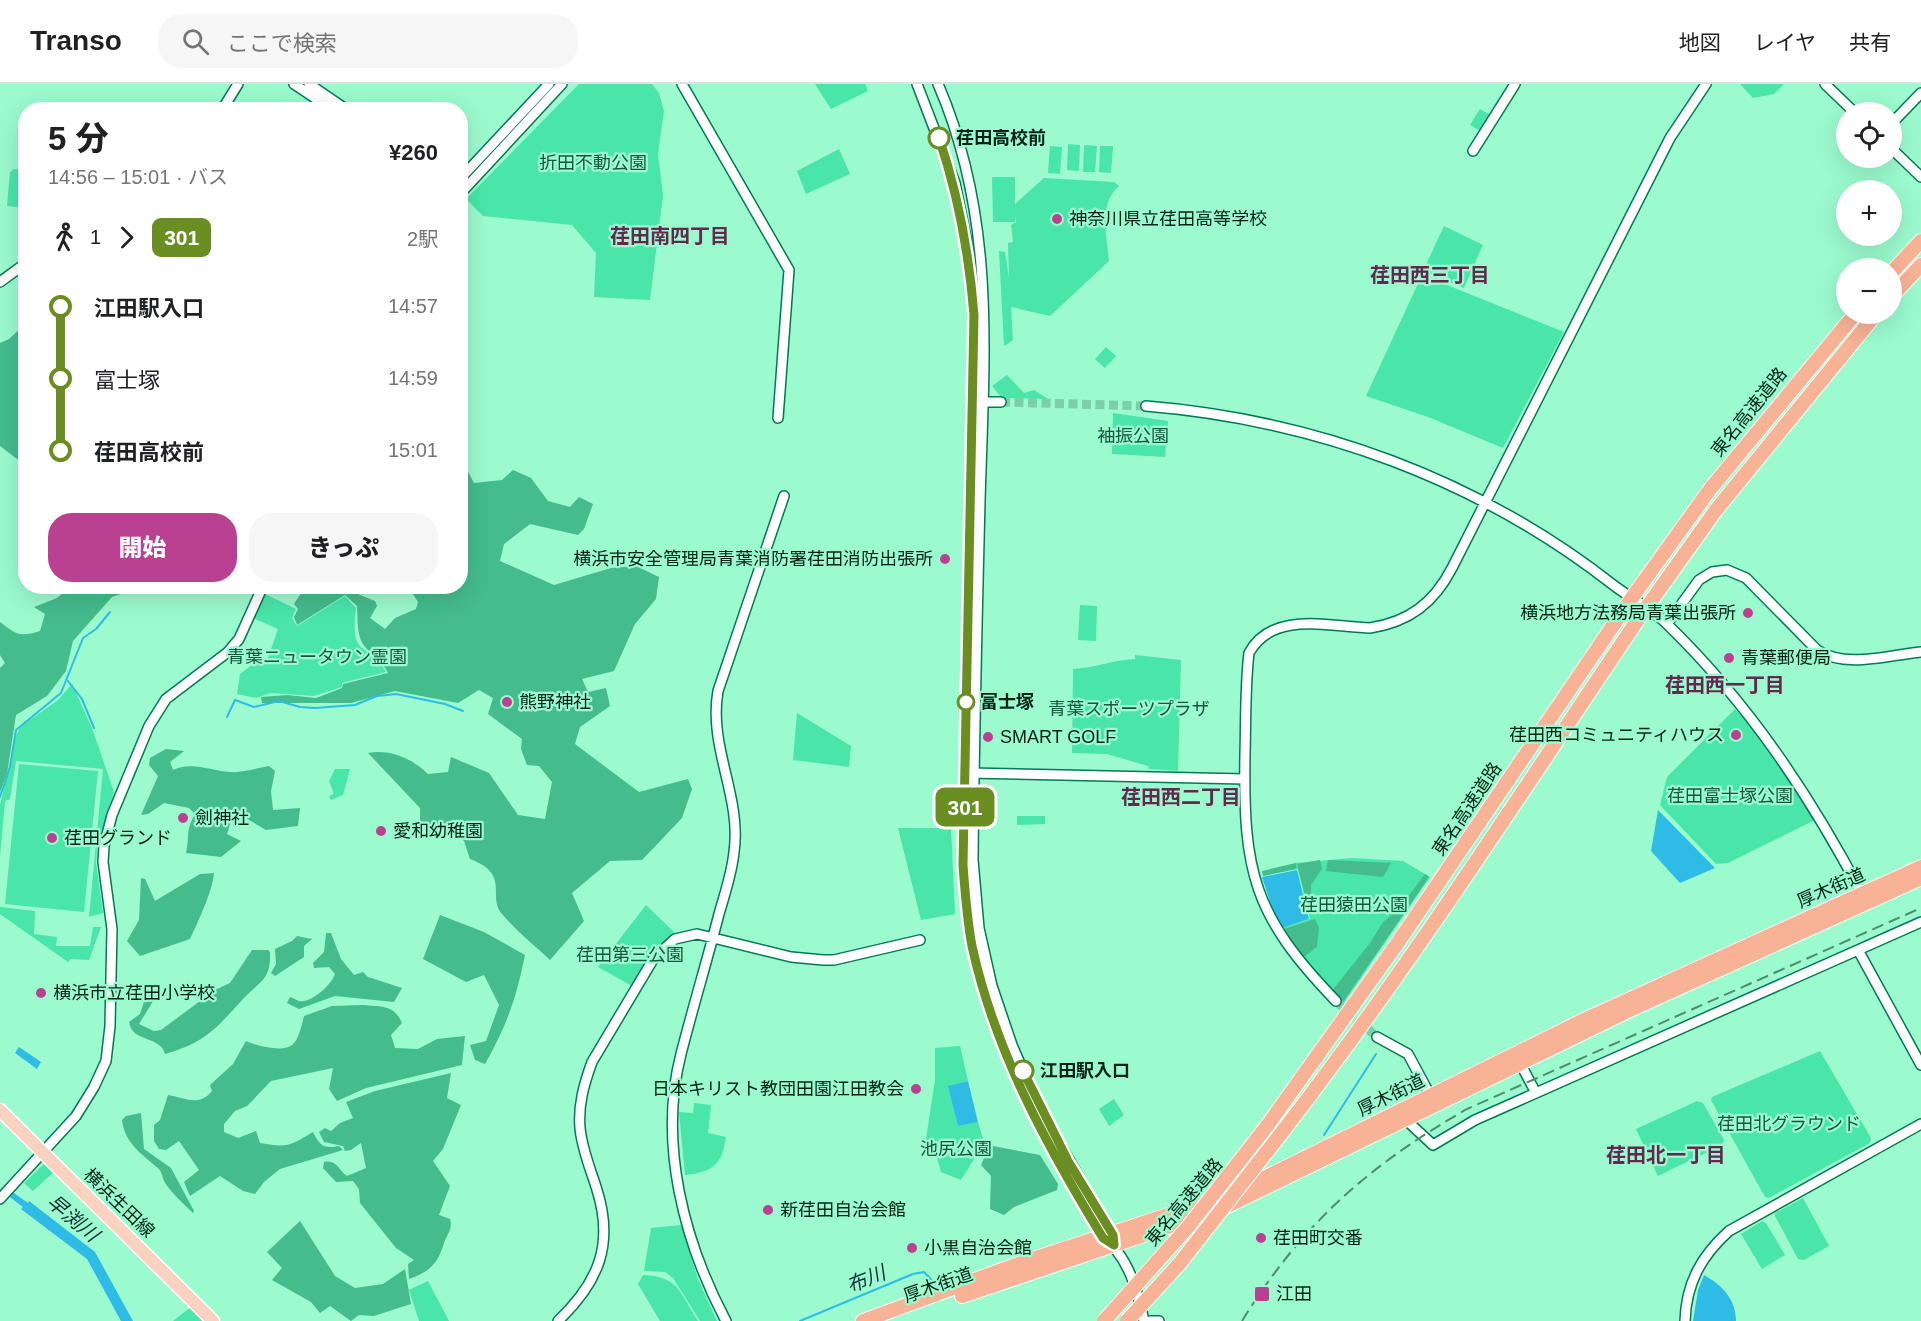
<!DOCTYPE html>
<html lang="ja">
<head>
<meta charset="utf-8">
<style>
  :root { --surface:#fff; --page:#f6f6f6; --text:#202124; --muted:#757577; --line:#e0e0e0; --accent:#ba4092 }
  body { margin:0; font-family:Arial,"Noto Sans JP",sans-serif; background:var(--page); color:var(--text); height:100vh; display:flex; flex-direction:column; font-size:22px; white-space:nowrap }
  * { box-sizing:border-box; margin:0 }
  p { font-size:20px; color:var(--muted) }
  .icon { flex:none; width:33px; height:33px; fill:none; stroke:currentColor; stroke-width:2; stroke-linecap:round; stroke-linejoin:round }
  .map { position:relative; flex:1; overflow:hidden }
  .sheet { position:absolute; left:18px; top:18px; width:450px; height:492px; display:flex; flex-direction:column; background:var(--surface); border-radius:24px; box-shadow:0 6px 24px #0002 }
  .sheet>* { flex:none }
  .badge { padding:0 12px; border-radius:9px; font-size:21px; line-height:39px }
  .buttons { position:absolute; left:1836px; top:18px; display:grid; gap:12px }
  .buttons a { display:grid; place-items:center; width:66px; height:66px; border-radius:50%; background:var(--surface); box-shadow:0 6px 24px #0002; font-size:30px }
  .map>.badge { position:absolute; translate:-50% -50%; box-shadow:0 0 0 3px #fff }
  .legs { display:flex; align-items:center; gap:9px; height:66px; padding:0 30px; font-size:20px }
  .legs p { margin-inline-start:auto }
  .head { display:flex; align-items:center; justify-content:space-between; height:102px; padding:0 30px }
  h1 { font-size:33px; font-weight:800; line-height:45px }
  .primary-button { display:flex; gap:12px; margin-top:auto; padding:12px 30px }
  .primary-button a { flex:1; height:69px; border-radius:24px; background:var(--accent); color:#fff; font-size:24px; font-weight:800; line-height:69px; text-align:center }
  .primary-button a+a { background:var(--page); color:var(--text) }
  ul { padding:0 30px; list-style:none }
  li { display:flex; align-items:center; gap:21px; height:72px; font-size:22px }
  li i { display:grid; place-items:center; width:9px; height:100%; margin:0 8px; background:currentColor }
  li i::after { content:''; width:15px; height:15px; margin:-8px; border:4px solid; border-radius:50%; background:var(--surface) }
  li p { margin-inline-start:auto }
  li:first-child i { background:linear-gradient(#0000 50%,currentColor 0) }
  li:last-child i { background:linear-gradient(currentColor 50%,#0000 0) }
  header { display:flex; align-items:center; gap:36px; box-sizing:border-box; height:84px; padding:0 30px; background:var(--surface); border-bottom:2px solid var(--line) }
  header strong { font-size:28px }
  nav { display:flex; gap:33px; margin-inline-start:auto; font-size:21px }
  .search { width:420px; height:54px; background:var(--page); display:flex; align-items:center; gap:15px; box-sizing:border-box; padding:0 21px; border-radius:24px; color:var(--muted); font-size:22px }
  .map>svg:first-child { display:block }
  .green { fill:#49e5a9 }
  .forest { fill:#44bc8c }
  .water { fill:#2ebce6 }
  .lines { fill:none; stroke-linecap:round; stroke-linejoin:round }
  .stream { stroke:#2ebce6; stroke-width:2 }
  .minor-tunnel { stroke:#7dcfa9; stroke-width:9; stroke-dasharray:9 4.5; stroke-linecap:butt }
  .minor-casing { stroke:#027a55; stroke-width:12 }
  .major-casing { stroke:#fff; stroke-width:15 }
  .highway-casing { stroke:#fff; stroke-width:16 }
  .minor { stroke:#fff; stroke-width:9 }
  .major { stroke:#fbd1bf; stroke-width:12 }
  .highway { stroke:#f8b295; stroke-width:14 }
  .rail { stroke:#4e8c70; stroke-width:2; stroke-dasharray:12 6; stroke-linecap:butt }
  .highway-bridge-casing { stroke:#fff; stroke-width:16; stroke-linecap:butt }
  .highway-bridge { stroke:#f8b295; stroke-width:14 }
  .line-1-casing { stroke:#fff; stroke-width:14 }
  .line-1 { stroke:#6b8e23; stroke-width:9 }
  .stop-1-dot { fill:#fff; stroke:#6b8e23; stroke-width:3 }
  .poi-dot { fill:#ba4092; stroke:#9bface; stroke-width:2 }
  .labels { text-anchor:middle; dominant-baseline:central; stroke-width:4.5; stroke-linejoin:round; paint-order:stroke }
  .stop-label { font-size:18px; font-weight:bold; fill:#032216; stroke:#9bface; text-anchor:start }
  .park-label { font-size:18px; fill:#16563e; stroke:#9bface }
  .poi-label { font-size:18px; fill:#032216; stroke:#9bface; text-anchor:start }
  .street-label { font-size:18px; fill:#032216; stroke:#9bface }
  .neighbourhood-label { font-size:20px; font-weight:bold; fill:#64284f; stroke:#9bface }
  .water-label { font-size:20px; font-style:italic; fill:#143039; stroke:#9bface }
</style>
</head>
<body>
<header>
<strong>Transo</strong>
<div class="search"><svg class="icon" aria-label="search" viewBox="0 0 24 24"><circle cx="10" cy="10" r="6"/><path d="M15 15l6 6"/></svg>ここで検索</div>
<nav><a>地図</a><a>レイヤ</a><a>共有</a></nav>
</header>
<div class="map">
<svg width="1921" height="1237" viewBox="0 0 1921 1237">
  <rect width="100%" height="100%" fill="#9bface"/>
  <path class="green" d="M579 0H652L659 9 664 27 658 70 663 111 650 216 594 213 596 169 572 141 483 132 466 115Z
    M815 0H865L868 7 831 25Z
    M1740 0H1784L1774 10 1753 14Z
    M1480 25 1492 32 1482 48 1470 41Z
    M1068 60 1080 61 1079 87 1067 86Z
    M1084 61 1097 62 1095 88H1083Z
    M1050 62 1062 63 1060 90 1048 89Z
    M1100 62H1113L1111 89 1099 88Z
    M839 65 850 90 806 110 797 87Z
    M14 85H25V124L7 122 10 88Z
    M992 93H1015V120L1044 94 1114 98 1119 102C1098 120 1107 153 1109 177L1050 232 1011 223 1013 256 1004 262 999 167 1005 168 1009 194 1008 159 1013 158 1011 141 1016 138V133L1015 138H993Z
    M1444 142 1483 161 1464 204 1423 187Z
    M1422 191 1564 248 1503 364 1428 333 1366 312Z
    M1106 263 1116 272 1105 284 1095 275Z
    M1007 291 1024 309 1034 306 1048 315 1002 314 992 302Z
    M1113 329 1168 337 1165 373 1112 370Z
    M263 509 296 525 292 534 297 542 345 512 356 524C350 578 367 554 386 588L342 599V603L314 612 271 609 256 614 237 610 240 590 262 573 267 577 278 545 253 534Z
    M1080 521 1097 522 1096 557 1078 556Z
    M1135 571 1181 576 1178 687 1149 685 1148 682 1107 670 1072 669 1073 585C1094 584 1113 576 1135 575Z
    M72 600 92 644 114 708 97 763 96 779 103 829 89 833 103 685 16 677 10 715 5 717 0 773V721L16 652 20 643 58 616Z
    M1735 625 1767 659 1815 736 1728 779 1716 780 1660 721 1667 693Z
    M797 629 851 662 849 683 793 676Z
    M19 680 98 687 84 828 5 820Z
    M335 685H350L343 711 331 716 329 712 334 710 329 697Z
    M1017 732H1045V740L1017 741Z
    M898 744H951L955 830 921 836Z
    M1352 774 1403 777 1430 793 1343 920 1329 907 1279 845 1310 835 1296 779Z
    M646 821 677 851C655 861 645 883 632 902L598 883Z
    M0 823 35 827 34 850 57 853 56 862H90L93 843H101L89 876 71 875 68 878 0 830Z
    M960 962 968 997 949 1002 958 1042 978 1038 984 1059 961 1096 941 1088 936 1070 924 1068 935 996V964Z
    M1820 967 1871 1054 1870 1059 1769 1114 1765 1113 1711 1016 1712 1013Z
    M1114 1015 1124 1031 1109 1042 1099 1025Z
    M1697 1017 1703 1019 1724 1056 1722 1061 1658 1092 1636 1045Z
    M694 1019 711 1021 708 1049 726 1053C722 1081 713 1088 685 1091L679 1028 693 1029Z
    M44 1080 54 1088 33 1107 24 1099Z
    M1803 1114 1829 1162 1804 1176 1798 1175 1775 1132V1129Z
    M1762 1137 1766 1139 1785 1171 1762 1185 1741 1150Z
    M681 1141 698 1195 717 1237H700L673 1194 665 1188 644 1187 651 1144Z
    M643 1191C680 1193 679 1208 698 1237H660L638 1200Z
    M428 1197 449 1237H419L409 1206Z
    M191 1223 204 1237H173Z"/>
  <path class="forest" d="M24 241 25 292 18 299 25 321V378H21L0 362V259L9 255Z
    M461 374 474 399 502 396 513 386 531 394 548 417 570 423 579 413 593 420 584 445 578 451 530 440 504 460 500 477 554 501 611 484 636 482 659 493 656 515 635 540 614 587 582 595 588 608 606 604 610 622 580 643 575 660 639 708 688 695 692 705 682 734 642 776 610 777 572 809 584 837 550 876C534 861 516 847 502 830 487 812 511 790 470 775L464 757 457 750 423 751 420 743V724L368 669C390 665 413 675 428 690L448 688 451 673 489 689 518 731 545 735 552 698 539 682 527 681 521 665 522 655 488 630 493 614 479 606 458 619 395 607 351 619H262L261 613 287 611 316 614 342 604 343 600 388 589C382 577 374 573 366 564 356 553 358 536 357 522L345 511 297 541 294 533 298 525 294 520 305 503H357L353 508 375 517 377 522 370 534 385 545 395 534 416 525 418 518 413 510 415 503 460 502Z
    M128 503 133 506 112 513 73 557 66 587 47 612 16 631 7 690 0 708V584L5 579 0 571V538C17 551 19 553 40 547L45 530 34 523 57 514 70 503Z
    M166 665 184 667 170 678 173 686C193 677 210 687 230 688 242 689 257 684 269 682L275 687 271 707 273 726 300 724 298 742 266 746 234 727 227 750 241 757 221 773 186 769C190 752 185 748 195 730L189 724 164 719 148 730 141 731 158 692 149 681 150 674Z
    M1320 776 1322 785 1311 801V813L1306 815 1297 780Z
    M1328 776 1391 779 1383 793 1326 787Z
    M1296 779 1297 785 1263 792 1262 787Z
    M214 789C213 806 198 838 190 855L140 872 127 857 139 836 141 794 145 795 155 817 200 790Z
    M1425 790 1429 793 1343 918 1331 908 1370 859 1383 838 1398 826Z
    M440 831 484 848 525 871C516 915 507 941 485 980L475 976 470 961 486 957 499 921 484 891 466 898 423 875Z
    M1315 835 1319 844 1317 863 1302 874 1281 846Z
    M326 849H331L341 875 354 891 363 888 368 893 402 904 394 918 335 912 299 925 287 919 290 913C294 914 296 916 299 917 311 920 332 900 335 890L329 883 314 884 313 879 324 868Z
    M297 852 312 855 304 862V873L275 892 271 889 276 880 275 865 292 857Z
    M252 866H268L270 868C271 896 260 897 244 914 216 944 207 958 165 970 160 951 132 959 129 938L140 930 148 906 158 909 139 940 154 947 161 946 215 906 230 899Z
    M363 921C381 923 394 920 402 939L391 951 395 964 418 965 437 955 465 952 462 981 366 1004 337 1017 329 1005 333 984 271 997 247 1022 235 1027 224 1040V1048L238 1054 256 1047 260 1059C287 1064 290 1062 313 1048 320 1062 324 1065 339 1062L343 1066 280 1085 264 1098 255 1110 243 1107 220 1092 190 1112 184 1098 199 1086 179 1057 166 1066 159 1065 154 1057V1041L160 1036 168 1011C186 1014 199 1023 212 1007L210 1001 233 980 246 957C257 962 286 970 294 959 299 954 302 940 304 932L332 922Z
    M451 989 447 1014 461 1021 443 1065 433 1077 450 1102 439 1131 450 1135C453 1145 447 1150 444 1159 438 1179 430 1188 409 1195L408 1180 414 1176 396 1164 360 1119 359 1105 353 1097 336 1098 323 1084 324 1078C337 1075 339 1087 347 1092L366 1084 361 1059 351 1066 345 1067 343 1062 324 1058 319 1048 325 1044 331 1047 340 1039 353 1034 346 1018 375 1007Z
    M141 1029 144 1065 171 1084 194 1127 193 1129C184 1120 171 1109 164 1097 162 1092 162 1088 158 1084 142 1070 125 1060 122 1036L126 1032Z
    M993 1062 1040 1071 1058 1100 1057 1106 1014 1123 1004 1131 990 1125 991 1092 981 1081 989 1063Z
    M300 1137 335 1192 355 1204 383 1200 405 1185 411 1220 374 1232 359 1231 351 1237 330 1222 320 1229 311 1218 272 1196 282 1184 267 1168Z"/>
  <path class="water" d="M1658 726 1715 784 1680 799 1651 767Z
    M1297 786 1309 835 1279 845 1262 793Z
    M19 963 41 978 37 985 15 969Z
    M968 997 978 1038 958 1042 948 1002Z
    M11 1107 28 1119 29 1117 95 1168 133 1237H121L87 1175 21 1125 23 1123 7 1111Z
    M1704 1191C1722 1201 1736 1215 1736 1237H1693L1698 1206Z"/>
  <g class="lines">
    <path class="stream" d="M68 597 82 615 94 644
      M227 633 235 616 254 623 279 617 300 623 315 624 355 621 377 612 396 610 445 620 463 627
      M0 713 10 683 16 646 61 609 83 554 96 545 110 528
      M1324 1051 1376 970
      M800 1237 913 1190 924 1188 939 1204"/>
    <path class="minor-tunnel" d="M1001 318 1146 322
      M1336 917 1377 953"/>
    <g class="minor-casing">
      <path id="minor" d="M294 0 333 26
        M309 0 347 26
        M682 0 789 186 778 334
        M917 0 955 99 966 154 974 231 963 781C965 808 967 836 972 863 995 968 1048 1062 1103 1154 1128 1171 1138 1208 1144 1237
        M938 0C997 136 984 273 980 417 977 536 974 656 973 776L979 844 992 902 1012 961 1038 1021 1113 1153
        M1825 0 1854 28
        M222 26 238 0
        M1892 39 1921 9
        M1892 65 1921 93
        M1473 67 1515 0
        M460 95 549 0
        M460 110 562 0
        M0 198 26 179
        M983 318H1001
        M1146 322C1316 336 1477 395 1612 500 1630 514 1652 525 1668 541 1749 620 1809 710 1862 810
        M1667 540 1699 496 1712 488 1727 486 1746 494 1817 566C1846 585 1888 571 1921 568
        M968 689 1245 695
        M1858 866 1921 981
        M1336 917C1253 831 1243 788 1245 670 1246 636 1245 602 1249 569 1272 526 1330 543 1370 544 1409 538 1434 519 1452 484L1670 54 1706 0
        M1377 953 1408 970 1430 1011
        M1520 979 1536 1009
        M1405 1035 1433 1061 1475 1036 1921 838
        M0 1115 76 1032 94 1003 106 977 110 942 112 845 103 778 104 762 112 731 149 642 166 615 228 568 239 555 263 502
        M558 1237C599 1198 614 1160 597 1106 591 1086 582 1066 580 1044 578 1021 584 1000 592 978L654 874 675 855 697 850 791 873 823 876H834L920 856
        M726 1237C684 1158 658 1059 681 970 693 923 707 877 719 830 725 809 732 789 734 768 742 713 708 663 718 607L784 412
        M1150 1237H1159
        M1685 1237C1686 1200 1701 1172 1729 1147L1921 1040"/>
    </g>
    <g class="major-casing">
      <path id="major" d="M0 1026 213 1237"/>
    </g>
    <g class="highway-casing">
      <path id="highway" d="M1892 188 1921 157
        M1892 212 1921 181
        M1636 508 1711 404 1855 230
        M1649 520 1716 426 1876 230
        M1267 1042 1399 857 1627 521
        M1280 1051C1409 884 1523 706 1641 531
        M962 1212 1221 1125 1630 926 1921 794
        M863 1237 1021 1179 1217 1115 1250 1101 1586 935 1921 783"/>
    </g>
    <use href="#minor" class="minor"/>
    <use href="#major" class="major"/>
    <use href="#highway" class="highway"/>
    <path class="rail" d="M1242 1237C1302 1140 1369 1081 1467 1025L1921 824"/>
    <g class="highway-bridge-casing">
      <path id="highway-bridge" d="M1627 521 1636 508
        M1641 531 1649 520
        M1104 1237 1187 1144 1267 1042
        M1127 1237 1180 1179 1280 1051"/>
    </g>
    <use href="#highway-bridge" class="highway-bridge"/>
  </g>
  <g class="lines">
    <g class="line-1-casing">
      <path id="line-1" d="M939 54C959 113 969 169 974 231L963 781C965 808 967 836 972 862 995 968 1047 1062 1103 1154L1114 1161 1113 1151 1068 1077 1023 987"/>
    </g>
    <use href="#line-1" class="line-1"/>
  </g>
  <g class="stop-1-dot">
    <circle cx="939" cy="54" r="10"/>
    <circle cx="966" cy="618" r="8"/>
    <circle cx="1023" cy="987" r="10"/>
  </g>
  <g class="poi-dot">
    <circle cx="1057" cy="135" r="6"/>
    <circle cx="945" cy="475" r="6"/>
    <circle cx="1748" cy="529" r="6"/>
    <circle cx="1729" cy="574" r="6"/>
    <circle cx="507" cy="618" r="6"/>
    <circle cx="1736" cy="651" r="6"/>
    <circle cx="988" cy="653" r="6"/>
    <circle cx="183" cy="734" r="6"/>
    <circle cx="381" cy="747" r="6"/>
    <circle cx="52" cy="754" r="6"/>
    <circle cx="41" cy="909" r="6"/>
    <circle cx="916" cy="1005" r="6"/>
    <circle cx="768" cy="1126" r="6"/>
    <circle cx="1261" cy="1154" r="6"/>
    <circle cx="912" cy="1164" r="6"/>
    <rect x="1254" y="1202" width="16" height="16" rx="3"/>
  </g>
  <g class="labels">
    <g class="stop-label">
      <text x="956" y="54">荏田高校前</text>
      <text x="980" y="618">富士塚</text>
      <text x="1040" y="987">江田駅入口</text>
    </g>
    <g class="park-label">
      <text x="593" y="79">折田不動公園</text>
      <text x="1133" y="352">袖振公園</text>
      <text x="317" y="573">青葉ニュータウン霊園</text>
      <text x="1129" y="625">青葉スポーツプラザ</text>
      <text x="1730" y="712">荏田富士塚公園</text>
      <text x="1354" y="821">荏田猿田公園</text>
      <text x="630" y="871">荏田第三公園</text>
      <text x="1789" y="1040">荏田北グラウンド</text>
      <text x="956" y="1065">池尻公園</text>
    </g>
    <g class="poi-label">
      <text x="1069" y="135">神奈川県立荏田高等学校</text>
      <text x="933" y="475" text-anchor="end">横浜市安全管理局青葉消防署荏田消防出張所</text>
      <text x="1736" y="529" text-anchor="end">横浜地方法務局青葉出張所</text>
      <text x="1741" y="574">青葉郵便局</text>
      <text x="519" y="618">熊野神社</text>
      <text x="1724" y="651" text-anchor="end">荏田西コミュニティハウス</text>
      <text x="1000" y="653">SMART GOLF</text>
      <text x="195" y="734">劍神社</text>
      <text x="393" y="747">愛和幼稚園</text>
      <text x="64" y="754">荏田グランド</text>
      <text x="53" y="909">横浜市立荏田小学校</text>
      <text x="904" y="1005" text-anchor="end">日本キリスト教団田園江田教会</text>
      <text x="780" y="1126">新荏田自治会館</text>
      <text x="1273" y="1154">荏田町交番</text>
      <text x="924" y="1164">小黒自治会館</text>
      <text x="1276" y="1210">江田</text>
    </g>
    <g class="street-label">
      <text transform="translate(1749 328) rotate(-51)">東名高速道路</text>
      <text transform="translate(1467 725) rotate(-56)">東名高速道路</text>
      <text transform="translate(1831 804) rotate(-24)">厚木街道</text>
      <text transform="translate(1391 1011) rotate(-26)">厚木街道</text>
      <text transform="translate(1184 1118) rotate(-50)">東名高速道路</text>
      <text transform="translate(119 1119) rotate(44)">横浜生田線</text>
      <text transform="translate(938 1201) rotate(-19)">厚木街道</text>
    </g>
    <g class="neighbourhood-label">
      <text x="670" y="152">荏田南四丁目</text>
      <text x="1430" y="191">荏田西三丁目</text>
      <text x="1725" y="601">荏田西一丁目</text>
      <text x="1181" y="713">荏田西二丁目</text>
      <text x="1666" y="1071">荏田北一丁目</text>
    </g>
    <g class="water-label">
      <text transform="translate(73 1134) rotate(40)">早渕川</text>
      <text transform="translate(866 1195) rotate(-22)">布川</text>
    </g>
  </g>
</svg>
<div class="buttons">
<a><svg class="icon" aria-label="locate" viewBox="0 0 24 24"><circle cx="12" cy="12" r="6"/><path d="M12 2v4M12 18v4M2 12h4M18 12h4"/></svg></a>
<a>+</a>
<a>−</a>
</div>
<b class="badge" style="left:965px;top:723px;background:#6b8e23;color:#fff">301</b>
<section class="sheet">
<div class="head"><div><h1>5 分</h1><p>14:56 – 15:01 · バス</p></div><b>¥260</b></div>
<div class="legs"><svg class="icon" aria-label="walk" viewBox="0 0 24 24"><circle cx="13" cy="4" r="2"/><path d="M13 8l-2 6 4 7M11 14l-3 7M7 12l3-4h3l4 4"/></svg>1<svg class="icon" aria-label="forward" viewBox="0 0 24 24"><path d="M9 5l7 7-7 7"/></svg><b class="badge" style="background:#6b8e23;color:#fff">301</b><p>2駅</p></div>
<ul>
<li><i style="color:#6b8e23"></i><b>江田駅入口</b><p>14:57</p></li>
<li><i style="color:#6b8e23"></i><span>富士塚</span><p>14:59</p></li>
<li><i style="color:#6b8e23"></i><b>荏田高校前</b><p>15:01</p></li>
</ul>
<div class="primary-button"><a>開始</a><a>きっぷ</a></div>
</section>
</div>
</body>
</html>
